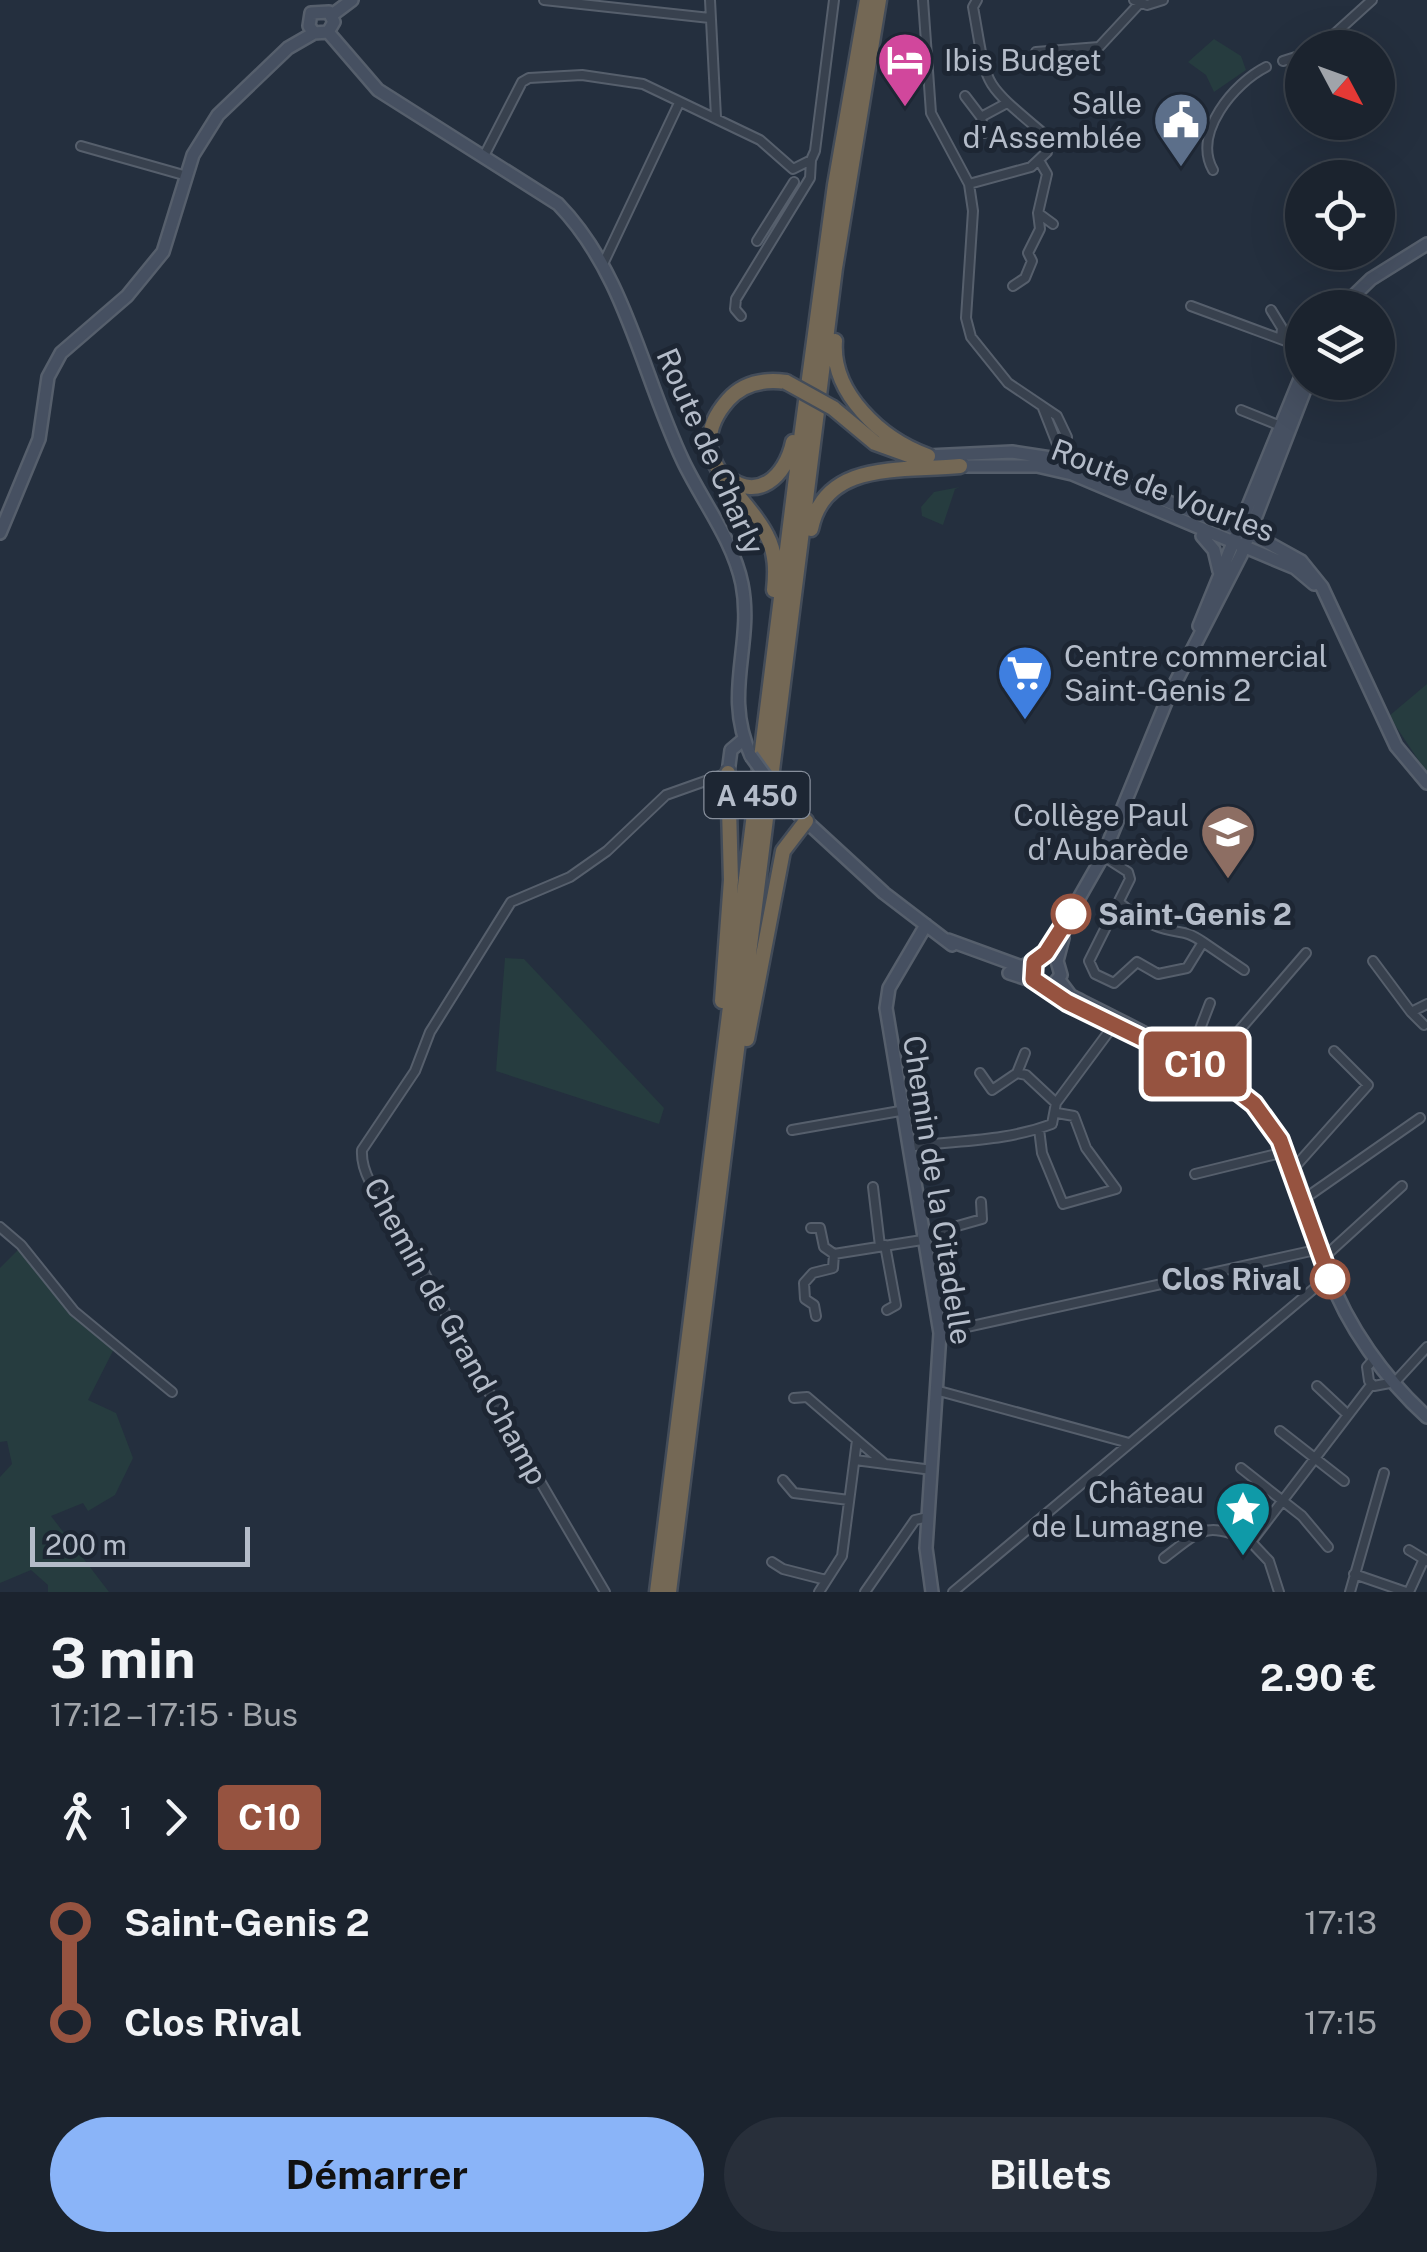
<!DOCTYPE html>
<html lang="fr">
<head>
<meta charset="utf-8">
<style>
  :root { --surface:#1b232e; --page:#282f3a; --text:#f1f3f6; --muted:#a0a4aa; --line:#39404a; --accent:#8ab4f8 }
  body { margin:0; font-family:"Public Sans",sans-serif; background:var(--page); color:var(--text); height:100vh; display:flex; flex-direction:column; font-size:38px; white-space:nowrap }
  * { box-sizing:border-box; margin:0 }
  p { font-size:32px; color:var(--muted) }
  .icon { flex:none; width:55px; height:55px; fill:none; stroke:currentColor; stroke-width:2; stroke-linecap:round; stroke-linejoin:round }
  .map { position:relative; height:1592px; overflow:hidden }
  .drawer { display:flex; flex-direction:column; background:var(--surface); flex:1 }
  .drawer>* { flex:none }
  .badge { padding:0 20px; border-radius:8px; font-size:35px; line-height:65px }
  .needle { width:65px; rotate:131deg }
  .fabs { position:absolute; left:1285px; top:30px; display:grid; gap:20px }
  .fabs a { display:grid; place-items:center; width:110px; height:110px; border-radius:50%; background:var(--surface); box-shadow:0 10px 40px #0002,0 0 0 2px var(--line); font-size:50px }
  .scale { position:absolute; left:30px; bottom:25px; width:220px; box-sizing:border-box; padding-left:10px; border:5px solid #b4bcc9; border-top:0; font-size:28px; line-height:35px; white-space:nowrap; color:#b4bcc9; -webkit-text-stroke:8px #1d2633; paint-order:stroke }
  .map>.badge { position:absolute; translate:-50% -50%; box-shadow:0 0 0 5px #fff }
  .legs { display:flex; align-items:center; gap:15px; height:110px; padding:0 50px; font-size:32px }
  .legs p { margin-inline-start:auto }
  .headline { display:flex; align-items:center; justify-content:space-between; height:170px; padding:0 50px }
  h1 { font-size:55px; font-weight:700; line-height:75px }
  .primary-button { display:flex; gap:20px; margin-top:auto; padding:20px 50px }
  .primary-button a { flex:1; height:115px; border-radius:60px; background:var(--accent); color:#111; font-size:40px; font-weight:700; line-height:115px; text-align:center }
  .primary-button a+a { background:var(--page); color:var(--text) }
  ul { padding:0 50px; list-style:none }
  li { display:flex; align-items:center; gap:35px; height:100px; font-size:38px }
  li i { display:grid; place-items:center; width:15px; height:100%; margin:0 12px; background:currentColor }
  li i::after { content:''; width:25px; height:25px; margin:-12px; border:8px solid; border-radius:50%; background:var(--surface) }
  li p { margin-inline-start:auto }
  li:first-child i { background:linear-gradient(#0000 50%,currentColor 0) }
  li:last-child i { background:linear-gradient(currentColor 50%,#0000 0) }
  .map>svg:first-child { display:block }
  .green { fill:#263c3f }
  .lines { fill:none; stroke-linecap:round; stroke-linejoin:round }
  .street-casing { stroke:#565f6c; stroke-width:12 }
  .secondary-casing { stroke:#565f6c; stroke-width:16 }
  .highway-casing { stroke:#434c59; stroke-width:19 }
  .street { stroke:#38414e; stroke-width:8 }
  .secondary { stroke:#465061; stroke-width:11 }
  .highway { stroke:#746855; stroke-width:14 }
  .secondary-bridge-casing { stroke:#565f6c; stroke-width:16; stroke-linecap:butt }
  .highway-bridge-casing { stroke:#434c59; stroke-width:19; stroke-linecap:butt }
  .secondary-bridge { stroke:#465061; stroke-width:11 }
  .highway-bridge { stroke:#746855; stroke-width:14 }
  .line-1-casing { stroke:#fff; stroke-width:22 }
  .line-1 { stroke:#965340; stroke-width:15 }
  .stop-1-dot { fill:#fff; stroke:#965340; stroke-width:5 }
  .labels { text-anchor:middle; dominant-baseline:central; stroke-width:10; stroke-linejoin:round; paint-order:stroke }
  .shield { fill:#1d2633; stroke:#878f9c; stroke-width:2.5 }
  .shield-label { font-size:28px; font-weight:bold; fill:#b4bcc9 }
  .poi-label { font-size:30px; fill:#b4bcc9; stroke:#1d2633; text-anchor:end }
  .street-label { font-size:30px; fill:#b4bcc9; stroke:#1d2633 }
  .stop-label { font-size:30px; font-weight:bold; fill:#b4bcc9; stroke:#1d2633; text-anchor:start }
</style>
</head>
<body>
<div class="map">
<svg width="1427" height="1592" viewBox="0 0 1427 1592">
  <rect width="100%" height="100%" fill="#242f3e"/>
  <path class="green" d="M1214 39 1241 56 1246 70 1214 92 1206 75 1188 62Z
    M960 487 955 489 943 525 922 516 921 507 934 492Z
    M1427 684V773L1389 716Z
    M505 958 524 959 664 1108 659 1124 496 1071Z
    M25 1243 60 1295 117 1343 88 1400 116 1413 133 1458 115 1495 88 1511 83 1503 51 1516 109 1592H48V1585L31 1570 0 1583V1477L12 1464 7 1441 0 1442V1268Z"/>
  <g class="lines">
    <g class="street-casing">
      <path id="street" d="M544 0 710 18
        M710 0 716 117
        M923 0 931 113 969 184 973 211 966 318 971 337 1008 383 1057 416 1067 437 1064 460
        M1134 0 1147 5 1163 0
        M1319 48 1372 0
        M1036 52 1099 47 1139 4
        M1283 61 1302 55
        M965 96 981 117
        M984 133 981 117 1007 103
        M81 146 187 176
        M484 156 522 82 529 78 582 75 643 84 760 140 793 169 811 160 815 151 834 0
        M1040 162 1047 174 1038 213 1053 224
        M1213 170C1192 133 1234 83 1266 67
        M969 184 1031 167 1047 152 1044 134C979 79 988 89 973 7L977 0
        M757 241 794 182
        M604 262 679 103
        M1013 286 1025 278 1032 261 1028 253 1040 229 1038 213
        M1191 306 1302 347
        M1271 310 1282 328 1281 339
        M741 316 735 309 736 299 810 178 811 160
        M1043 408 1063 459
        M1241 410 1283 427
        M1103 856 1128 872 1130 879 1089 961 1095 974 1114 983 1137 962 1158 974 1187 968 1203 942C1185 930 1183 934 1165 929 1150 925 1132 913 1121 904
        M1203 942 1244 970
        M1373 961 1411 1012 1427 1004
        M1411 1012 1424 1025
        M1188 1060 1210 1003
        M1206 1069 1306 953
        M980 1073 992 1090 1017 1073 1025 1053
        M1017 1073 1026 1075 1056 1103
        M1039 1129 1042 1153 1063 1204 1116 1189 1086 1148 1074 1116 1057 1113
        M792 1130 900 1111
        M908 1147C957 1140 1004 1142 1052 1124L1056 1103 1116 1022
        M1293 1169 1368 1085 1334 1051
        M1195 1174 1285 1152
        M873 1187 880 1246
        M1304 1199 1420 1118
        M0 1227 21 1245 74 1311 172 1392
        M811 1228H820L824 1247 834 1254 922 1240
        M922 1236 982 1219 981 1202
        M885 1245 896 1305 887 1310
        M1323 1258 1402 1186
        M816 1316 814 1305 805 1299 804 1283 813 1273 833 1268 834 1254
        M940 1333 1320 1249
        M1375 1358 1367 1367 1369 1381 1374 1386 1395 1382 1427 1347
        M1317 1386 1348 1415
        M939 1391 1129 1443
        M794 1398 807 1397 857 1440 842 1556 819 1592
        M1280 1431 1344 1481
        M857 1440 884 1463
        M855 1460 932 1470
        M1241 1468 1302 1516 1328 1547
        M783 1480 794 1493 849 1500
        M1251 1542 1269 1561 1279 1592
        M1409 1550 1427 1561
        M1164 1558C1201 1530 1206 1520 1251 1542L1371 1385
        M772 1562 783 1569 826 1580
        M1354 1574 1406 1592
        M605 1592C536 1475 467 1358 406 1237 392 1210 360 1182 362 1150L415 1071 430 1032 511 902 570 877 607 851 666 795 728 773
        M865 1592 915 1520 928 1517
        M953 1592 1329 1276
        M1350 1592 1384 1473
        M1409 1592 1424 1559"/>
    </g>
    <g class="secondary-casing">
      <path id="secondary" d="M332 15 352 0
        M328 32 378 90 558 204C626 274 642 375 683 461 702 501 733 540 742 584 754 645 722 693 751 756
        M1341 308 1371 279 1427 244
        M928 456 1012 452 1064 460 1263 540 1301 561 1322 587 1396 746 1427 783
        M960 466H1037L1072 474 1295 568 1314 584
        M0 533 39 439 48 377 61 353 127 296 163 252 193 155 218 115 288 48 314 33 328 32 334 22 329 12 311 13 309 26 314 33
        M1202 536 1214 550 1219 571
        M1199 626 1302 374
        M728 773 731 750 744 739
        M783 800 884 893 952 945
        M926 925 889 988 886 1008 940 1333 926 1548 932 1592
        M948 940 1022 967 1046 953 1054 942 1103 856 1169 695 1241 555 1308 382
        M1009 973 1049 986 1066 1001
        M1059 980 1071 996C1117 1019 1223 1070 1255 1105 1297 1150 1308 1216 1328 1273 1347 1326 1385 1379 1427 1417
        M1053 985 1061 975 1057 961 1063 938"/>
    </g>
    <g class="highway-casing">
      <path id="highway" d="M835 341C831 393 881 439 928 456
        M833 408 875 443 925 461
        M725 475C757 504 786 476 793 442
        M811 529C825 459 904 472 960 466
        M774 590C776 571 776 553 767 536 746 491 677 458 728 400 743 383 764 379 786 382
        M722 1001 731 880 728 773
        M747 1039 783 851 806 821
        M657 1592 799 453 835 185 867 0
        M669 1592 835 268 879 0"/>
    </g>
    <use href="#street" class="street"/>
    <use href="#secondary" class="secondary"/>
    <use href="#highway" class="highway"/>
    <g class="secondary-bridge-casing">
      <path id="secondary-bridge" d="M751 756 783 800"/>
    </g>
    <g class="highway-bridge-casing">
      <path id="highway-bridge" d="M786 382 833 408"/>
    </g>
    <use href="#secondary-bridge" class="secondary-bridge"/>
    <use href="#highway-bridge" class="highway-bridge"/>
  </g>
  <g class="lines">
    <g class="line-1-casing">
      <path id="line-1" d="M1071 914 1046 953 1034 962 1033 979 1067 1002 1217 1075 1254 1104 1280 1140 1330 1279"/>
    </g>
    <use href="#line-1" class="line-1"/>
  </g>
  <defs>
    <g id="hotel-pin" transform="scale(2.875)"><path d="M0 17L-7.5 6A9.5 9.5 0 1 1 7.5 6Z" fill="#d1479c" stroke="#1d2633"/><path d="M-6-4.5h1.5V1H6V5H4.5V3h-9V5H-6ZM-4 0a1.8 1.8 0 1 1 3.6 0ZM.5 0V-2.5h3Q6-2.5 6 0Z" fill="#fff"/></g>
    <g id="civic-pin" transform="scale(2.875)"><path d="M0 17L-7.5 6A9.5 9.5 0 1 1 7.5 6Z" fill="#5c6f8a" stroke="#1d2633"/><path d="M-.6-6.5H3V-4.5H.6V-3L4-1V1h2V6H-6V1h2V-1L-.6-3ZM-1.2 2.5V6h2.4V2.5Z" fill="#fff"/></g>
    <g id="supermarket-pin" transform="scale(2.875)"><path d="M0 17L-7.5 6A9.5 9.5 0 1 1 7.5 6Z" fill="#3f7fe0" stroke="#1d2633"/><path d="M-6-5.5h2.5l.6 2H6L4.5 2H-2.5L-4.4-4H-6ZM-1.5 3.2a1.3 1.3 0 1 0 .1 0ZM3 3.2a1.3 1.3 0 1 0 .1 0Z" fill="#fff"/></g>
    <g id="school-pin" transform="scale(2.875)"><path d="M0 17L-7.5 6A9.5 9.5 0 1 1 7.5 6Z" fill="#8d6e63" stroke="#1d2633"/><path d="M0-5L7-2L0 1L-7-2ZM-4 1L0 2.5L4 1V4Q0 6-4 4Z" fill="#fff"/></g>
    <g id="sight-pin" transform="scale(2.875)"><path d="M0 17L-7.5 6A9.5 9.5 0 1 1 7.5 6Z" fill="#0f9aa8" stroke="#1d2633"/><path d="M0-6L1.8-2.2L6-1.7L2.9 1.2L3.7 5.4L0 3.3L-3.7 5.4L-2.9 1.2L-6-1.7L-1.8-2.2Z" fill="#fff"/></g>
  </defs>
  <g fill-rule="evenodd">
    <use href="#hotel-pin" x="905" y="60"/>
    <use href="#civic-pin" x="1181" y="120"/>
    <use href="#supermarket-pin" x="1025" y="673"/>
    <use href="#school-pin" x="1228" y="832"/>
    <use href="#sight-pin" x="1243" y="1509"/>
  </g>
  <g class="stop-1-dot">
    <circle cx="1071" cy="914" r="18"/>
    <circle cx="1330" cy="1279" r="18"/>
  </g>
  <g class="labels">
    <rect class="shield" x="704.5" y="772" width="105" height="46" rx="8"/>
    <g class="shield-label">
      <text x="757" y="795">A 450</text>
    </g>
    <g class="poi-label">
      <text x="944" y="60" text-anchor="start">Ibis Budget</text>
      <text x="1142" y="103">Salle<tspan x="1142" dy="34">d'Assemblée</tspan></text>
      <text x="1064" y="656" text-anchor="start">Centre commercial<tspan x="1064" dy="34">Saint-Genis 2</tspan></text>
      <text x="1189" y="815">Collège Paul<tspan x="1189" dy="34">d'Aubarède</tspan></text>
      <text x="1204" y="1492">Château<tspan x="1204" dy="34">de Lumagne</tspan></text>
    </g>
    <g class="street-label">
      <text transform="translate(711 451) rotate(66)">Route de Charly</text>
      <text transform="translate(1163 490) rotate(21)">Route de Vourles</text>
      <text transform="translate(938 1190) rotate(81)">Chemin de la Citadelle</text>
      <text transform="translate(456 1331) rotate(61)">Chemin de Grand Champ</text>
    </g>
    <g class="stop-label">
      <text x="1098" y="914">Saint-Genis 2</text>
      <text x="1302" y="1279" text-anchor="end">Clos Rival</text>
    </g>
  </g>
</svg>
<div class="fabs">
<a><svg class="needle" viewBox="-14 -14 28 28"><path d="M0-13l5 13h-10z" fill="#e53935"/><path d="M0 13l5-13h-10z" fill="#a0a4aa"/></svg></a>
<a><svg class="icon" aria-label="locate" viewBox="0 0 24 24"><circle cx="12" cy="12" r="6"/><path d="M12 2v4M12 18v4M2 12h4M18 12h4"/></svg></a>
<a><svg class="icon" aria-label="layers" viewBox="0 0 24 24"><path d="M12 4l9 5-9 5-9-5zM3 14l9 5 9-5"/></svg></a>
</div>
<div class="scale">200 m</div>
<b class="badge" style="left:1195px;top:1064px;background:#965340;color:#fff">C10</b>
</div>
<section class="drawer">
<div class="headline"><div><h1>3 min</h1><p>17:12 – 17:15 · Bus</p></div><b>2.90 €</b></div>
<div class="legs"><svg class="icon" aria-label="walk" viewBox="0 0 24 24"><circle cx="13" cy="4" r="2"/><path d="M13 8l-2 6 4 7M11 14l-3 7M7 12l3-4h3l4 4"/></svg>1<svg class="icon" aria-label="forward" viewBox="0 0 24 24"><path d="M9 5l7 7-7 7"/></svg><b class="badge" style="background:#965340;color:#fff">C10</b></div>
<ul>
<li><i style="color:#965340"></i><b>Saint-Genis 2</b><p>17:13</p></li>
<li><i style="color:#965340"></i><b>Clos Rival</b><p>17:15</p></li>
</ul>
<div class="primary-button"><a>Démarrer</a><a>Billets</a></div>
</section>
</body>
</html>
